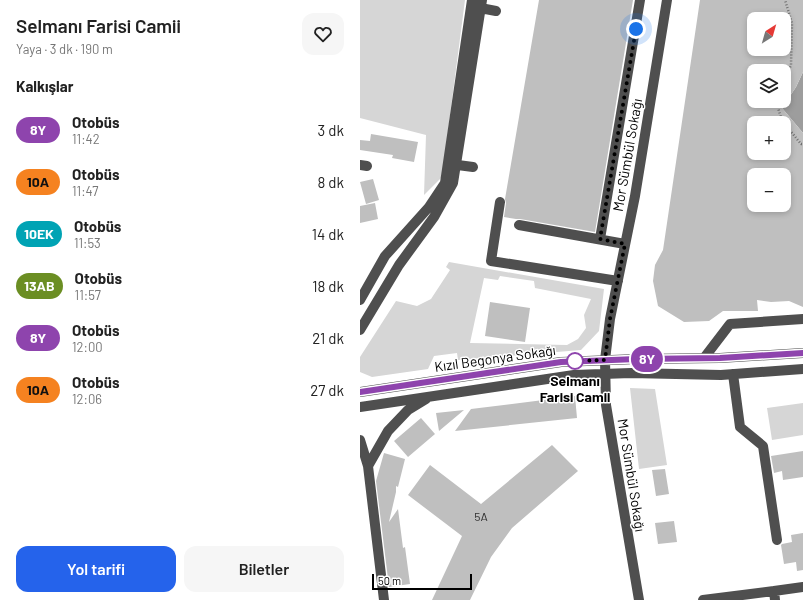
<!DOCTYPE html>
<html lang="tr">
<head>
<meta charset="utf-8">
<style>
  :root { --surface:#fff; --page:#f6f6f6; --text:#222; --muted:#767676; --accent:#2563eb }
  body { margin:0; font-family:Barlow,sans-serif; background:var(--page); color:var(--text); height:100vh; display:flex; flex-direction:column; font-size:15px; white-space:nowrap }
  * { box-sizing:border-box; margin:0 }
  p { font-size:13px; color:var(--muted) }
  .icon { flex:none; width:22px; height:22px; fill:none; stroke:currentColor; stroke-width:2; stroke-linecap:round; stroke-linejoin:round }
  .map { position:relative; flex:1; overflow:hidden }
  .sheet { display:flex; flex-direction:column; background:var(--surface); width:360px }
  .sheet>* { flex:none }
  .badge { padding:0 8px; border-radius:13px; font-size:14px; line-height:26px }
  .needle { width:26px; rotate:37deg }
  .tools { position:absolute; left:387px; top:12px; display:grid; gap:8px }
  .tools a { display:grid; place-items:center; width:44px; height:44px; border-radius:8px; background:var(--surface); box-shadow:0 2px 6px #0003; font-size:20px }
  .scale { position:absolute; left:12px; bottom:10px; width:100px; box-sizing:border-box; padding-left:4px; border:2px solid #000; border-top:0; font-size:11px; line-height:14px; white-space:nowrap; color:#000; -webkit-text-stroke:3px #fff; paint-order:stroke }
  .you { position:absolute; width:20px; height:20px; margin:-10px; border:3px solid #fff; border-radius:50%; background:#1a73e8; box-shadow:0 0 0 6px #1a73e833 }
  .map>.badge { position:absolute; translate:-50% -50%; box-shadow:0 0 0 2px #fff }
  h2 { padding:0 16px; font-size:15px; line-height:36px }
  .round { display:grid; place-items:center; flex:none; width:42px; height:42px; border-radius:12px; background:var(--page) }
  .head { display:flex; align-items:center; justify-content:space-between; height:68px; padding:0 16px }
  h1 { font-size:19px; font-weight:600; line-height:30px }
  .primary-button { display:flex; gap:8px; margin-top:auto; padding:8px 16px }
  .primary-button a { flex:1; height:46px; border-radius:12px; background:var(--accent); color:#fff; font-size:16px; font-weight:600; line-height:46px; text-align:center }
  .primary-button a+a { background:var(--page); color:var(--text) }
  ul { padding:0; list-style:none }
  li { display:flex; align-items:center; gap:12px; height:52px; padding:0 16px }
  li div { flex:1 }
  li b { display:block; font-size:15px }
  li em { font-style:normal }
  li .badge { min-width:44px; font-weight:700; text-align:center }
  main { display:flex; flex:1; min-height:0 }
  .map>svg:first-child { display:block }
  .green { fill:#d6d6d6; fill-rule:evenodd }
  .water { fill:#9d9d9d }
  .building { fill:#bfbfbf; fill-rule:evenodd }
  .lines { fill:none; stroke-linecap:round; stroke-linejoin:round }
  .path { stroke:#717171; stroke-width:2.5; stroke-dasharray:1 2; stroke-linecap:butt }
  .minor { stroke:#4f4f4f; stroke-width:10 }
  .line-casing { stroke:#fff; stroke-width:9 }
  .line { stroke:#8e44ad; stroke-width:6 }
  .walk { stroke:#000; stroke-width:4; stroke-dasharray:0 7.2 }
  .stop-dot { fill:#fff; stroke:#8e44ad; stroke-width:2 }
  .labels { text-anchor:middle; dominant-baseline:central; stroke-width:3; stroke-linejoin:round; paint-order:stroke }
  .number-label { font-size:12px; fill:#303030 }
  .street-label { font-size:14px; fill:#000; stroke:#fff }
  .stop-label { font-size:14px; font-weight:bold; fill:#000; stroke:#fff }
</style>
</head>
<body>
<main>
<section class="sheet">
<div class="head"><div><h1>Selmanı Farisi Camii</h1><p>Yaya · 3 dk · 190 m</p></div><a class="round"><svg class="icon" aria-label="heart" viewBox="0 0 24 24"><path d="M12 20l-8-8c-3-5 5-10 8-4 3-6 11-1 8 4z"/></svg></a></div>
<h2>Kalkışlar</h2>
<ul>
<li><span class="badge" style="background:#8e44ad;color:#fff">8Y</span><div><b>Otobüs</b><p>11:42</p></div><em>3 dk</em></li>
<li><span class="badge" style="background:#f58220;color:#111">10A</span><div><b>Otobüs</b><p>11:47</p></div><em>8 dk</em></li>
<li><span class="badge" style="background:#00a3b4;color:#fff">10EK</span><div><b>Otobüs</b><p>11:53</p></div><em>14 dk</em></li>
<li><span class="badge" style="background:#6b8e23;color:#fff">13AB</span><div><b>Otobüs</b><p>11:57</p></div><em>18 dk</em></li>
<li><span class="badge" style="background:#8e44ad;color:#fff">8Y</span><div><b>Otobüs</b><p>12:00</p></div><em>21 dk</em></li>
<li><span class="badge" style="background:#f58220;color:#111">10A</span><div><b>Otobüs</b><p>12:06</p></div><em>27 dk</em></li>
</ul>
<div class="primary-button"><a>Yol tarifi</a><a>Biletler</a></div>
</section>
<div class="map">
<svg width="443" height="600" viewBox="0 0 443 600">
  <rect width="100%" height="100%" fill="#fff"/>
  <path class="green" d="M0 0H105L82 177 64 195 66 135 0 118Z
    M89 262 244 289 239 331 221 350 98 360 97 353 74 356 68 369 12 377 0 372V357L36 301 57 306 71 299 90 270 86 267ZM140 276 174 281 175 288 231 299 224 315 226 328 218 339 207 345 110 343 124 278 138 280Z
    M270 388 295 389 307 465 279 469Z
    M443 403V435L412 440 407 408Z"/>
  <path class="water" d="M443 72V133L422 108 436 87Z"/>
  <path class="building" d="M179 0H273L235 232 160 219H156L144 217 146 203 145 199Z
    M340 0H443V72L436 87 422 108 443 133V307L429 301 411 302 397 300 398 311H363L349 321 324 322 298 306 293 281 295 265 303 250ZM394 19H424V49H394ZM394 71H424V101H394ZM394 123H424V153H394ZM394 175H424V205H394Z
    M11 134 58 142 54 162 32 158 33 155 0 150V140L10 141Z
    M13 179 19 200 6 204 0 182Z
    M15 203 18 219 0 223V206Z
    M130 302 170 308 165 342 125 336Z
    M215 396 217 418 95 431 111 409Z
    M104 410 79 431 76 413Z
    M61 418 75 434 48 457 34 441Z
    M192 445 218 471 152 528 131 557 110 600H72L102 536 48 495 70 465 121 504Z
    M443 451V477L423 480 422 471 414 473 411 456Z
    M24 453 45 459 38 487 36 486V492L29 522 38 509 43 548 45 547 50 584 29 587 16 481Z
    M305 469 309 494 296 496 292 470Z
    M314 521 317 542 298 544 295 523Z
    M443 533V570L437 571 436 562 424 564 421 545 422 544 432 542 431 535Z"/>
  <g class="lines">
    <path class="path" d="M424 81 431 65 432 23 425 0
      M416 101 422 121 424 123
      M424 123 441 144H443"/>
    <path class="minor" d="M115 7 136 11
      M90 164 113 167
      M0 165 7 166
      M140 202 131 261 258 281
      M159 225 265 244
      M240 239 280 0
      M0 300 25 256 69 207 85 183 112 0
      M0 330 39 265 74 217 93 183 122 0
      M344 358 370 324 443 319
      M373 374 380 427 403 446 417 540
      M0 392 201 362 277 359 360 358 443 353
      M0 407 214 375 271 373 361 375 443 369
      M0 440 8 466 28 431 48 410 66 399
      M8 466 24 600
      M414 591 443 587
      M279 600 246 405 245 360 250 319 275 196 307 0
      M343 600 414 591 415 600"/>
  </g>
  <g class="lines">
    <g class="line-casing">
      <path id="line" d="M0 392 201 362 277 359 360 358 443 353"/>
    </g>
    <use href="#line" class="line"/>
    <path class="walk" d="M215 361 245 360 250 319 265 244 240 239 276 29"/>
  </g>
  <circle class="stop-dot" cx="215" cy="361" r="8"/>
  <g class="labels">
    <g class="number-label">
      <text x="121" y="516">5A</text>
    </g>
    <g class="street-label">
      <text transform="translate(267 155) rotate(-80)">Mor Sümbül Sokağı</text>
      <text transform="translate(135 358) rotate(-8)">Kızıl Begonya Sokağı</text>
      <text transform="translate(272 475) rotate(81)">Mor Sümbül Sokağı</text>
    </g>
    <g class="stop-label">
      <text x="215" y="380">Selmanı<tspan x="215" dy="16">Farisi Camii</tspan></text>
    </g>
  </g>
</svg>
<div class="tools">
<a><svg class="needle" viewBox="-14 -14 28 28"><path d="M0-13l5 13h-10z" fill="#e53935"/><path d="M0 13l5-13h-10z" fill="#767676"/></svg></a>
<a><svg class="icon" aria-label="layers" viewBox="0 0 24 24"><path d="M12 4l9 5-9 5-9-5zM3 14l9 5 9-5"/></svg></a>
<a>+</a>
<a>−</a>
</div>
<div class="scale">50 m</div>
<div class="you" style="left:276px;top:29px"></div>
<b class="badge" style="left:287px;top:359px;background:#8e44ad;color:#fff">8Y</b>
</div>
</main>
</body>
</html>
